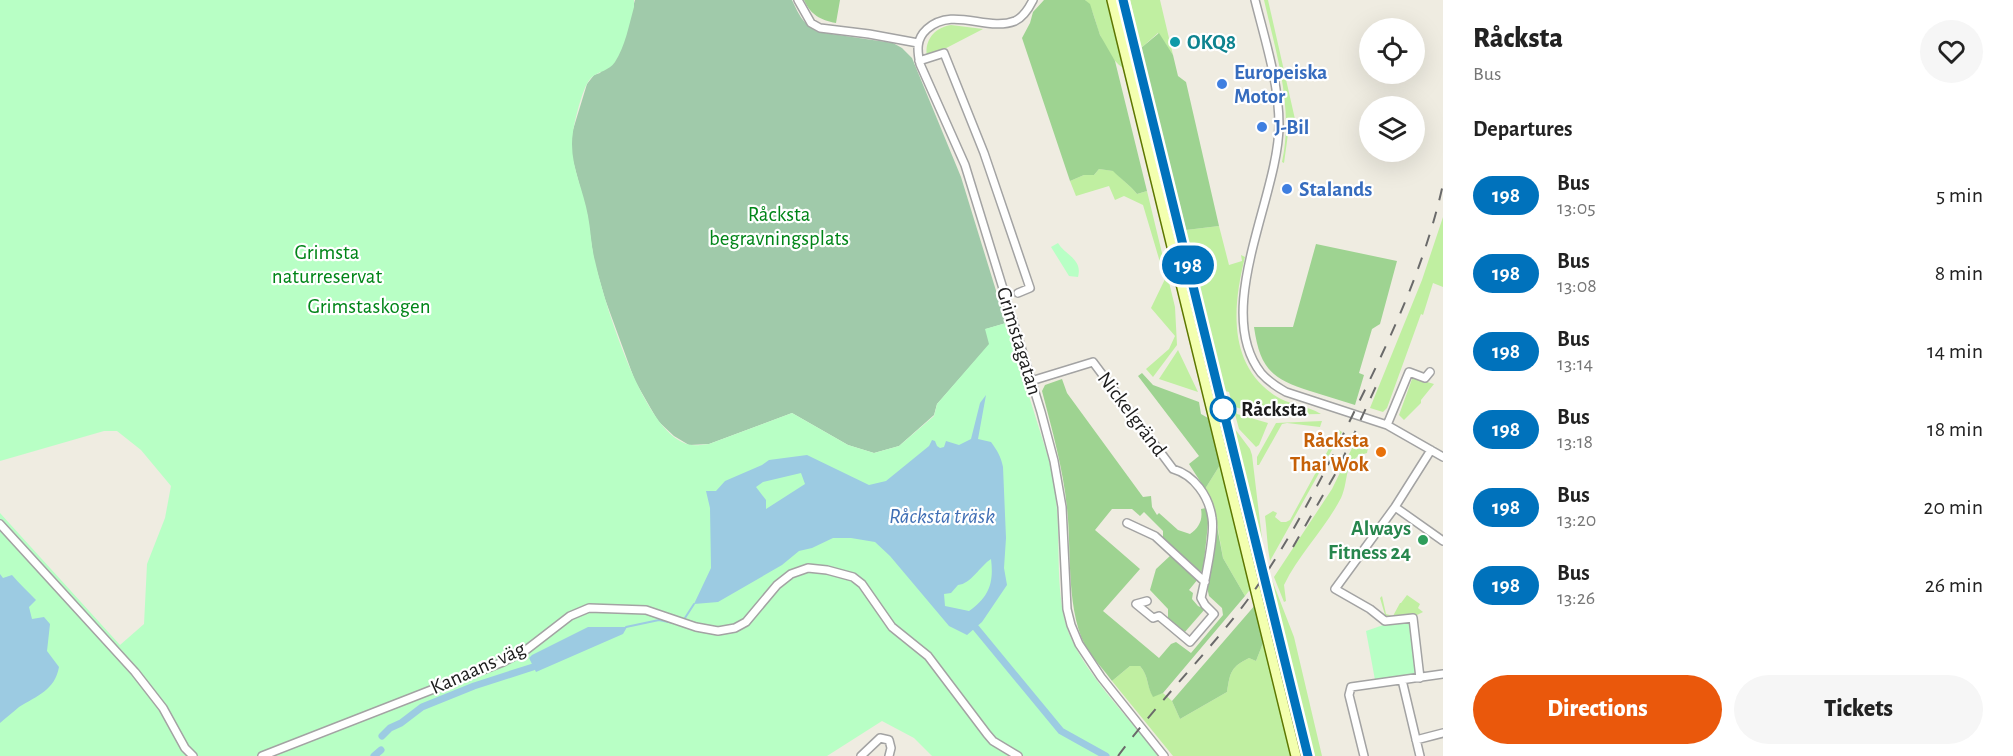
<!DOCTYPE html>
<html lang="en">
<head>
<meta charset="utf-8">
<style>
  :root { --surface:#fff; --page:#f6f6f6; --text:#222; --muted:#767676; --accent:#ea580c }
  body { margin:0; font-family:"Alegreya Sans",sans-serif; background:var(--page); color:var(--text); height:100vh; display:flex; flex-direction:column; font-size:22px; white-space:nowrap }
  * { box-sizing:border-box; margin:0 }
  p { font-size:20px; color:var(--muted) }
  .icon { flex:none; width:33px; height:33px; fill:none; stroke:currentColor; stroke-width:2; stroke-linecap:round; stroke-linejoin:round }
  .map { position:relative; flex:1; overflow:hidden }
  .details { display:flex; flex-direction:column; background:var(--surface); width:570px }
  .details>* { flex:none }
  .badge { padding:0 12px; border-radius:20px; font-size:21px; line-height:39px }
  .controls { position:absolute; left:1359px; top:18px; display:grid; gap:12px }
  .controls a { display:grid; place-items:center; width:66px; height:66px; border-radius:50%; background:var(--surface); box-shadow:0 6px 24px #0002; font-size:30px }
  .map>.badge { position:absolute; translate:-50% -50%; box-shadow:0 0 0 3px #fff }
  h2 { padding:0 30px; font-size:22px; line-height:54px }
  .round { display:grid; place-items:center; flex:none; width:63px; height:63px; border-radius:32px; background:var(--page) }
  .summary { display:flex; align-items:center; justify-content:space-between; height:102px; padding:0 30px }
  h1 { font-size:28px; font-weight:800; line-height:45px }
  .action { display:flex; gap:12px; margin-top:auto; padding:12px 30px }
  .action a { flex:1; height:69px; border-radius:36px; background:var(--accent); color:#fff; font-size:24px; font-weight:800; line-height:69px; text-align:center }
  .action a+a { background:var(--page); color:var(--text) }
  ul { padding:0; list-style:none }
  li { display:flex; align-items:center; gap:18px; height:78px; padding:0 30px }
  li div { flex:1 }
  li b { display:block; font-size:22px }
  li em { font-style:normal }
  li .badge { min-width:66px; font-weight:700; text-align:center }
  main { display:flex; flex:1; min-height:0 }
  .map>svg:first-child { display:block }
  .grass { fill:#c0efa1 }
  .forest { fill:#9ed391 }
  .cemetery { fill:#a0caaa }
  .park { fill:#b8ffc5 }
  .water { fill:#9ccbe2; fill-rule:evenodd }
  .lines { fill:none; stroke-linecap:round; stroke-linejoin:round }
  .stream { stroke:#9ccbe2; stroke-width:2 }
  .canal { stroke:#9ccbe2; stroke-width:7 }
  .minor-casing { stroke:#a3a3a3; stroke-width:10 }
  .secondary-casing { stroke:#5e7700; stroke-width:12 }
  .minor { stroke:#fff; stroke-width:7 }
  .secondary { stroke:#f3ffaf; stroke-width:9 }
  .rail { stroke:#6a6a6a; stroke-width:2; stroke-dasharray:12 12; stroke-linecap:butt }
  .line-casing { stroke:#fff; stroke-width:14 }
  .line { stroke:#0072bc; stroke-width:9 }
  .culture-dot { fill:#0f9aa8; stroke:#fff; stroke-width:2 }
  .shop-dot { fill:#3f7fe0; stroke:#fff; stroke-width:2 }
  .stop-dot { fill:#fff; stroke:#0072bc; stroke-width:3 }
  .food-dot { fill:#e8710a; stroke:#fff; stroke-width:2 }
  .leisure-dot { fill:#2e9e5b; stroke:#fff; stroke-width:2 }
  .labels { text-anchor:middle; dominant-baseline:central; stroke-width:4.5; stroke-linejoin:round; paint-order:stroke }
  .culture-label { font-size:21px; font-weight:bold; fill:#0d838f; stroke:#fff; text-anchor:start }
  .shop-label { font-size:21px; font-weight:bold; fill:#366cbe; stroke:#fff; text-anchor:start }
  .park-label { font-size:21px; fill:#008518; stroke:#fff }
  .street-label { font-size:21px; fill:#1c1c1c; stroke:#fff }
  .stop-label { font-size:21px; font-weight:bold; fill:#1c1c1c; stroke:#fff; text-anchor:start }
  .food-label { font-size:21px; font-weight:bold; fill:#c56008; stroke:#fff; text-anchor:end }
  .leisure-label { font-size:21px; font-weight:bold; fill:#27864d; stroke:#fff; text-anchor:end }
  .water-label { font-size:22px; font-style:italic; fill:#406fb5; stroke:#fff }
</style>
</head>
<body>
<main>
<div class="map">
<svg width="1443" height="756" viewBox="0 0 1443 756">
  <rect width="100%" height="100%" fill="#efece1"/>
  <path class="grass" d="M1085 0H1106L1123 68C1111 60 1101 40 1097 26 1094 16 1092 7 1085 0Z
    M1130 0H1160L1173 55 1158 33 1141 48Z
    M1264 0H1268L1297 128 1289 127 1284 163 1282 162C1294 107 1276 53 1264 0Z
    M951 25 983 29 927 58C924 40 934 28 951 25Z
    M1099 169 1114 171C1121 179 1130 185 1137 194L1147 191 1175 307 1177 345 1153 377 1146 369 1169 349 1175 336 1151 308 1165 279 1143 205 1124 196 1115 200 1109 186 1076 196 1070 181 1084 175H1094Z
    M1443 217V287L1433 283 1423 315 1421 314 1387 408 1383 412 1370 408 1422 280Z
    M1219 226 1229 265 1242 261 1241 255 1245 257C1233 305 1227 363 1274 395 1288 405 1307 405 1321 414L1263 415 1235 407 1237 414 1268 423 1259 445 1256 447 1239 429 1229 392 1225 391 1186 230Z
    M1178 350 1198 392 1159 379Z
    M1412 379H1417L1434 384 1421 400V403L1404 420 1399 415Z
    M1322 421 1320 427 1287 423 1282 424 1259 465H1257V457L1276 423Z
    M1235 429 1250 449 1252 455 1263 547 1268 564 1266 568Z
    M1339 430 1342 432 1270 561C1267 546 1267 531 1265 516L1273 511 1277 513 1275 517 1281 522H1286L1290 520Z
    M1356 440 1369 442 1367 453C1342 459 1350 479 1341 498 1325 529 1299 554 1284 585L1286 601 1284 602 1274 577 1332 489Z
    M1220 465 1252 587 1245 596 1223 558 1214 506 1205 489Z
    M1272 580 1294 637 1322 756H1314L1285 635 1270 583Z
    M1407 595 1420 604 1418 608 1423 612 1413 617C1404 614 1394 620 1385 615L1380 598 1382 596 1386 614 1393 616 1400 603H1401Z
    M1263 643 1291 756H1173L1112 681 1130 666H1140C1149 676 1146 685 1153 696L1163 693 1172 701 1180 719 1227 692C1230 672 1231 667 1249 658L1256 661Z"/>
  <path class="forest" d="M804 0H840L836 23C820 20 811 15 804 0Z
    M1044 0H1085L1090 4 1100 35 1115 61 1147 191 1137 194C1130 185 1121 179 1113 171L1099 169 1094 175H1084L1070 181 1022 38 1030 23 1033 12Z
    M1159 33 1173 55 1178 76 1186 82 1219 226 1186 230 1141 48Z
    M1316 244 1397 261 1380 324 1372 329 1359 373 1364 375 1355 405C1340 400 1325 396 1310 391 1271 379 1260 368 1254 327H1293Z
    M1142 373 1153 385 1199 402 1201 414 1208 418 1220 465 1205 489 1189 464 1199 456 1138 376Z
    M1062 379 1067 393 1143 497 1151 496 1152 507 1157 515 1159 513 1178 530 1190 534C1199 528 1203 520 1201 509L1206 508 1209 514 1203 571 1200 572 1163 540V531L1144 512 1140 516 1132 509H1112L1095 530 1140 569 1103 611 1159 658 1171 644 1176 642 1191 653 1223 615 1222 608 1209 596 1207 587 1216 521 1223 558 1245 596 1163 693 1153 697C1146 685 1149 676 1140 666H1130L1112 681C1105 671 1096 662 1089 652 1065 615 1072 551 1067 508 1063 468 1052 430 1042 391L1045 385Z
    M1171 555 1198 579 1189 590 1193 593 1192 599 1198 606 1205 609 1184 633 1168 620V609L1150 590 1156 569Z
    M1256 604 1263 643 1256 661 1249 658C1231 667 1230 672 1227 692L1180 719 1172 701Z"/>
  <path class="cemetery" d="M635 0H792C799 15 803 24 818 32L893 43 902 48 912 58 961 177 1006 323 986 329 990 344 937 404 934 415 899 446 874 453 848 445 792 413 709 444 689 445 674 436 658 421 635 381 605 299 594 261 587 214 572 157V133L587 84 594 75 600 73 623 42Z"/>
  <path class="park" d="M0 0H634V7C629 25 625 47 615 62 609 71 599 71 592 77 583 84 575 120 573 132 568 162 583 187 588 216 591 231 591 247 595 261 605 305 641 422 682 442 691 447 699 445 709 444L792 413 848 445 874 453 899 446 934 416 937 404 989 344 985 329 1006 323 1049 460C1053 477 1056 493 1057 510 1060 548 1056 588 1066 625 1079 668 1131 721 1160 756H932L914 738 882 721 827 756H0V513L120 645 144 624 147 564 165 518 171 486 141 450 117 431H104L0 461Z
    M1058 243C1065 255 1083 259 1078 277L1069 276 1051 247Z
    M1409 622 1415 674 1375 680 1366 631 1389 623Z"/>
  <path class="water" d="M986 395 978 439 991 442C997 450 1001 457 1003 467L1006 538 1004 568 1007 585 982 622 967 635 949 626 890 556 875 542 851 538H833L812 548 799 551 782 565 718 602 694 604 711 568 710 508 706 491H716L725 481 762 465 769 460 807 455 869 485 886 481 929 446 932 440 935 441 937 446 940 448 944 447 946 441 959 445 971 439 980 403ZM801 473 805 484 766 509V500L756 487 763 482ZM991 559C994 583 989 597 969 611L945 606 944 594 951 593 958 585C971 584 980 566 991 559Z
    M0 574 3 578 12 575C19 583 28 592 36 600L29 607 32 619 44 617 50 624 47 651 59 667C55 690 37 696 19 707 13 712 6 718 0 723Z
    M588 627H627L623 634 536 672 529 658 532 655Z"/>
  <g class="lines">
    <path class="stream" d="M683 621 694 604
      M626 627 659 620 673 623"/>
    <path class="canal" d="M976 628 1061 731 1106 756
      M382 736 390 728 401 723 422 707 474 686 533 667
      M374 756 381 750"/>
    <g class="minor-casing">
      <path id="minor" d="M798 0 811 23 820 28 869 34 918 43
        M1033 0C1029 8 1024 17 1015 21 987 32 953 6 927 29 916 39 917 50 920 64L965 165 1041 412 1054 461 1062 507 1067 609 1071 625 1079 644 1101 677 1164 756
        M1255 0C1265 40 1279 83 1279 125 1279 196 1212 310 1261 373 1268 381 1277 387 1286 392L1387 425 1443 457
        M919 61 944 53 984 153 1030 288 1018 293
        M1031 381 1093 362 1173 469C1194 475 1209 496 1212 518 1215 534 1205 581 1201 598L1205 605 1214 614 1190 642 1159 616 1153 618 1136 604 1147 601
        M1387 425 1409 372 1425 378 1430 372
        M1395 507 1443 541
        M1127 523 1155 536 1205 582
        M0 524 135 672 163 708 185 748 193 756
        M1420 678 1413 618 1385 621 1370 609 1335 589 1395 507 1431 450
        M1402 680 1420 756
        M1416 740 1443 733
        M262 756 503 662 526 650 570 616 589 608 646 610 696 627 718 631 735 628 746 622 777 585 791 574 808 568 827 570 853 577 862 584 892 627 928 656 987 734 993 741 1018 756
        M861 756 880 738 889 740 891 748 889 756
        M1364 756 1349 695 1351 687 1443 674"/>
    </g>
    <g class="secondary-casing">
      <path id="secondary" d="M1112 0 1296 756
        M1123 0 1308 756"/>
    </g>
    <use href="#minor" class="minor"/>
    <use href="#secondary" class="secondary"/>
    <path class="rail" d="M1293 547 1337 471 1378 382
      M1118 756C1158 702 1206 655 1246 602 1291 541 1325 472 1358 404 1393 333 1426 262 1443 184"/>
  </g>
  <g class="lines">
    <g class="line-casing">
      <path id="line" d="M1123 0 1308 756"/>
    </g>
    <use href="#line" class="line"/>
  </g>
  <circle class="culture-dot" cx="1175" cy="42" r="6"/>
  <g class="shop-dot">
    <circle cx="1222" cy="84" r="6"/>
    <circle cx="1262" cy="127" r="6"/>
    <circle cx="1287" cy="189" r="6"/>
  </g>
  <circle class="stop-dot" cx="1223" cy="409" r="12"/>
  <circle class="food-dot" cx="1381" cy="452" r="6"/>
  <circle class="leisure-dot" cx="1423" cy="540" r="6"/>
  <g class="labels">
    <g class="culture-label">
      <text x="1187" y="42">OKQ8</text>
    </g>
    <g class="shop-label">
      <text x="1234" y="72">Europeiska<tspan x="1234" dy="24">Motor</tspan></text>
      <text x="1274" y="127">J-Bil</text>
      <text x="1299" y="189">Stalands</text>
    </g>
    <g class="park-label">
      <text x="779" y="214">Råcksta<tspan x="779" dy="24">begravningsplats</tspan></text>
      <text x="327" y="252">Grimsta<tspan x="327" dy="24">naturreservat</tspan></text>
      <text x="369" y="306">Grimstaskogen</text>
    </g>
    <g class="street-label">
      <text transform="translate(1019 341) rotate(73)">Grimstagatan</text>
      <text transform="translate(1132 414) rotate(53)">Nickelgränd</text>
      <text transform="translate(478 668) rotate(-24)">Kanaans väg</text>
    </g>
    <g class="stop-label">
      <text x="1241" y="409">Råcksta</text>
    </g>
    <g class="food-label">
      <text x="1369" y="440">Råcksta<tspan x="1369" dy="24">Thai Wok</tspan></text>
    </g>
    <g class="leisure-label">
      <text x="1411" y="528">Always<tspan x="1411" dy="24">Fitness 24</tspan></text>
    </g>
    <g class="water-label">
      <text x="942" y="516">Råcksta träsk</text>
    </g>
  </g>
</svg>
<div class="controls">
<a><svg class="icon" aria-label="locate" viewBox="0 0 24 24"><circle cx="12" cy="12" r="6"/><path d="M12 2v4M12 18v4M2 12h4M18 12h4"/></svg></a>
<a><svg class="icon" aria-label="layers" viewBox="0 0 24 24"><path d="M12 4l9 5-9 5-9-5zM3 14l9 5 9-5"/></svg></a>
</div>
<b class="badge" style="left:1188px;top:265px;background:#0072bc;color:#fff">198</b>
</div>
<section class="details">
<div class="summary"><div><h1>Råcksta</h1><p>Bus</p></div><a class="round"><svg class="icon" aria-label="heart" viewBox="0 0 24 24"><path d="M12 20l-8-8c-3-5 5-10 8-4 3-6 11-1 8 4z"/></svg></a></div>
<h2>Departures</h2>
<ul>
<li><span class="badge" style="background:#0072bc;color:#fff">198</span><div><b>Bus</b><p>13:05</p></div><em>5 min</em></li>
<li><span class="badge" style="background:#0072bc;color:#fff">198</span><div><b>Bus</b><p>13:08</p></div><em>8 min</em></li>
<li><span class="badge" style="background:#0072bc;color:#fff">198</span><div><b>Bus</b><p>13:14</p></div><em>14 min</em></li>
<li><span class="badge" style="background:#0072bc;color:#fff">198</span><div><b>Bus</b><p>13:18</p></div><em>18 min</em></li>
<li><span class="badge" style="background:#0072bc;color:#fff">198</span><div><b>Bus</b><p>13:20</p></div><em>20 min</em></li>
<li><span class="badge" style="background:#0072bc;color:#fff">198</span><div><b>Bus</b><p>13:26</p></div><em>26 min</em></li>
</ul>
<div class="action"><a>Directions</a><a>Tickets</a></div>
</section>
</main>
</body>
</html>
